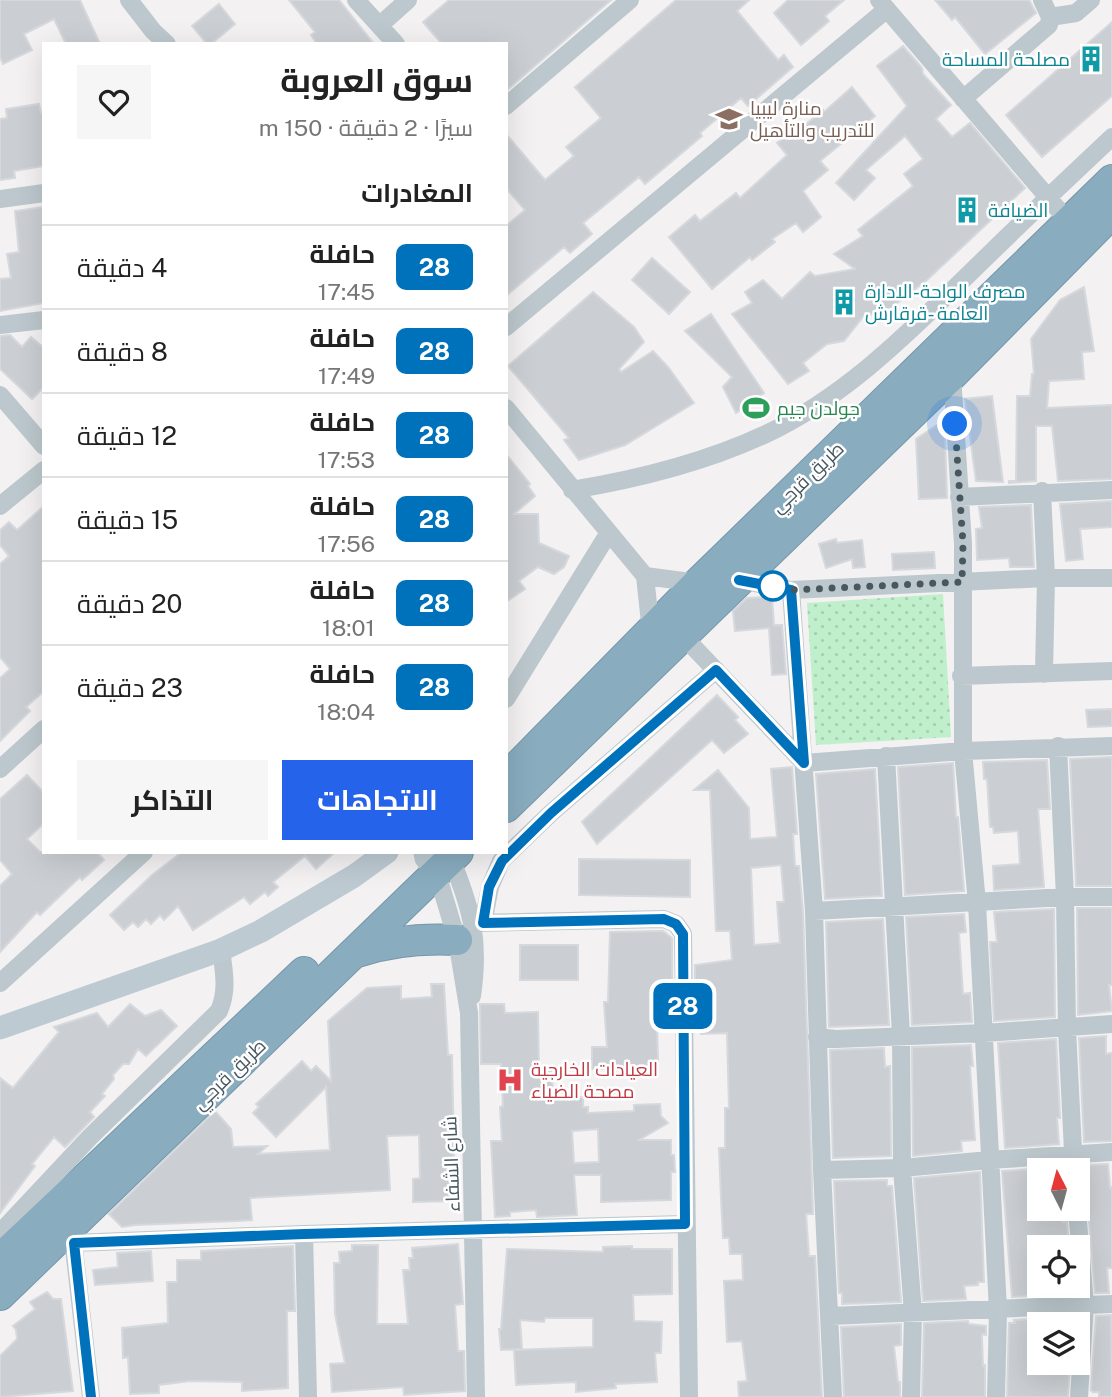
<!DOCTYPE html>
<html lang="ar">
<head>
<meta charset="utf-8">
<style>
  :root { --surface:#fff; --page:#f6f6f6; --text:#222; --muted:#767676; --line:#e0e0e0; --accent:#2563eb }
  body { margin:0; font-family:"Public Sans",Cairo,sans-serif; background:var(--page); color:var(--text); direction:rtl; height:100vh; display:flex; flex-direction:column; font-size:26px; white-space:nowrap }
  * { box-sizing:border-box; margin:0 }
  p { font-size:23px; color:var(--muted) }
  .icon { flex:none; width:38px; height:38px; fill:none; stroke:currentColor; stroke-width:2; stroke-linecap:round; stroke-linejoin:round }
  .map { position:relative; flex:1; overflow:hidden; direction:ltr }
  .side { position:absolute; left:42px; top:42px; width:466px; height:812px; display:flex; flex-direction:column; background:var(--surface); border-radius:0px; box-shadow:0 7px 28px #0002; direction:rtl }
  .side>* { flex:none }
  .badge { padding:0 14px; border-radius:10px; font-size:24px; line-height:46px }
  .needle { width:46px; rotate:354deg }
  .controls { position:absolute; left:1027px; top:1158px; display:grid; gap:14px }
  .controls a { display:grid; place-items:center; width:63px; height:63px; border-radius:0px; background:var(--surface); box-shadow:0 7px 28px #0002; font-size:35px }
  .you { position:absolute; width:35px; height:35px; margin:-18px; border:5px solid #fff; border-radius:50%; background:#1a73e8; box-shadow:0 0 0 10px #1a73e833 }
  .map>.badge { position:absolute; translate:-50% -50%; box-shadow:0 0 0 4px #fff }
  h2 { padding:0 35px; font-size:26px; line-height:63px }
  .round { display:grid; place-items:center; flex:none; width:74px; height:74px; border-radius:0px; background:var(--page) }
  .summary { display:flex; align-items:center; justify-content:space-between; height:119px; padding:0 35px }
  h1 { font-size:33px; font-weight:700; line-height:52px }
  .button { display:flex; gap:14px; margin-top:auto; padding:14px 35px }
  .button a { flex:1; height:80px; border-radius:0px; background:var(--accent); color:#fff; font-size:28px; font-weight:700; line-height:80px; text-align:center }
  .button a+a { background:var(--page); color:var(--text) }
  ul { padding:0; list-style:none }
  li { display:flex; align-items:center; gap:21px; height:84px; padding:0 35px; border-top:2px solid var(--line) }
  li div { flex:1 }
  li b { display:block; font-size:26px }
  li em { font-style:normal }
  li .badge { min-width:77px; font-weight:700; text-align:center }
  .map>svg:first-child { display:block }
  .grass { fill:url(#grass-dots) }
  .building { fill:#cbcfd3; stroke:#d5d8dc; stroke-width:2; fill-rule:evenodd }
  .lines { fill:none; stroke-linecap:round; stroke-linejoin:round }
  .highway-casing { stroke:#7497ab; stroke-width:32 }
  .street { stroke:#bcc8cd; stroke-width:18 }
  .secondary { stroke:#bdcad2; stroke-width:23 }
  .highway { stroke:#89acbf; stroke-width:30 }
  .line-casing { stroke:#fff; stroke-width:16 }
  .line { stroke:#0072bc; stroke-width:10 }
  .walk { stroke:#48585e; stroke-width:7; stroke-dasharray:0 12.6 }
  .stop-dot { fill:#fff; stroke:#0072bc; stroke-width:3.5 }
  .labels { text-anchor:middle; dominant-baseline:central; stroke-width:5; stroke-linejoin:round; paint-order:stroke }
  .culture-label { font-size:19px; fill:#0d838f; stroke:#fff; text-anchor:start }
  .education-label { font-size:19px; fill:#785e54; stroke:#fff; text-anchor:start }
  .leisure-label { font-size:19px; fill:#27864d; stroke:#fff; text-anchor:start }
  .street-label { font-size:19px; fill:#48585e; stroke:#fff }
  .health-label { font-size:19px; fill:#be3a42; stroke:#fff; text-anchor:start }
</style>
</head>
<body>
<div class="map">
<svg width="1112" height="1397" viewBox="0 0 1112 1397">
  <defs>
    <pattern id="grass-dots" width="8" height="8" patternUnits="userSpaceOnUse" patternTransform="scale(1.75)"><rect width="8" height="8" fill="#c0efcb"/><path d="M2 2h.1M6 6h.1" fill="none" stroke="#a6cfb1" stroke-width="1.8" stroke-linecap="round"/></pattern>
  </defs>
  <rect width="100%" height="100%" fill="#f3f1f1"/>
  <path class="grass" d="M943 594 951 737 816 745 807 603Z"/>
  <path class="building" d="M0 0H80L100 44H66L54 19 24 34 32 50 3 64 0 57Z
    M289 0H339L374 44H317L311 35 315 32Z
    M449 0H611L506 91V44H442L423 22Z
    M676 0H749L737 11 778 60 784 55 793 67 748 106 741 98 700 133 702 136 645 184 639 177 583 223 592 234 570 253 564 247 506 296V226L525 210 506 188V134L545 180 574 156 566 147 601 118 575 87Z
    M788 0H844L825 16 829 21 801 45 774 13Z
    M935 0H1029L1036 13 985 54 955 17 952 20Z
    M219 4 235 24 211 44H207L192 26Z
    M1112 22V96L1042 157 1006 115Z
    M903 46 922 68 923 74 951 105 936 119 952 137 970 123 1025 188 927 280 888 310 863 317 844 341 827 344 803 363 809 371 788 384 732 314 752 303 745 292 763 280 782 299 810 272 815 276 855 269 834 254 863 236 858 230 913 186 904 174 923 159 905 136 866 170 875 178 854 200 836 183 907 106 877 66Z
    M852 87 875 116 820 161 828 170 803 191 821 217 803 232 796 223 772 239 775 242 752 260 750 257 712 289 669 237 695 215 700 221 736 193 740 198 787 155 777 143 803 122 805 125 823 110 824 112Z
    M39 104 41 113 44 112V166L14 171 15 178 0 180V119L7 118 6 109Z
    M44 207V303L0 311V279L11 278 7 254 19 252 15 211Z
    M652 258 690 292 669 314 632 280Z
    M1084 287 1094 351 1082 352 1084 379 1049 381 1047 408 1112 405V479L1058 481 1052 426H1036V481L1009 483V481H1016L1017 396H1030L1032 374H1034L1031 339 1060 300Z
    M593 292 634 327 644 342 619 369 621 372 653 351 668 367 694 403 625 445 579 460 564 440 569 438 508 366Z
    M711 314 764 393 736 413 723 387 732 377 685 331Z
    M10 335 22 347 31 337 44 348V387L32 399 0 369V336Z
    M992 396 1003 482 976 481 965 399Z
    M940 423 945 439 947 498 919 499 916 439Z
    M506 454 530 484 528 486 535 496 514 514H538L539 543 569 556 564 567 554 574 538 567 519 581 525 589 506 602Z
    M1112 501V527L1080 529 1083 559 1066 561 1060 504Z
    M1031 505 1034 567H1010L1009 558 977 560 976 529 982 528 979 507Z
    M44 506V691L26 707 30 711 0 741V678L10 669 0 657V564L9 556 0 545V530L9 522 17 530Z
    M836 539 837 543 862 540 865 567 853 568 852 559 826 568 819 544Z
    M934 552 935 568 893 570 892 554Z
    M767 597 772 598 774 625H782L786 674 772 675 769 628 735 631 733 611 747 598Z
    M717 695 738 717 735 720 748 734 724 753 712 740 597 844 582 822Z
    M1112 709V726L1088 727 1086 710Z
    M1112 757V886H1076L1070 759Z
    M1047 760 1050 809H1038L1044 887 994 890 993 866 1020 864 1018 831 994 833 993 827H990L987 779H984L983 762Z
    M953 763 956 817H958L964 891 905 895 898 767Z
    M792 767 797 834H793L795 866H799L803 912 813 1214H806L809 1256H815L822 1397H739L738 1382 747 1381 742 1341 727 1342 724 1281 743 1280 742 1254H730L729 1238H723L721 1198 719 1148H725V1108H729L727 1033 701 1034 700 1022H702L697 986 695 987V965L732 960 730 931H716L710 790H694L718 770 749 808 750 839 777 837 771 769ZM781 865 784 902H777L780 943 754 945 751 868Z
    M875 769 882 896 825 899 816 774Z
    M27 775 44 793V823L27 839 40 852H97L104 860 82 880 80 877 40 915 37 912 0 952V886L12 874 0 860V799Z
    M182 852H335L316 869 305 856 273 882 278 887 268 896 265 892 250 904 244 897 193 930 178 906 164 920 160 915 151 924 146 919 138 927 133 922 124 930 110 915 152 875Z
    M579 859 690 860V897L579 895Z
    M1077 908H1112V985H1109L1112 1011 1078 1015Z
    M1054 909 1055 1017 994 1021 990 942H997L994 912Z
    M964 914 966 932 959 933 963 994 970 993 972 1022 912 1025 906 917Z
    M883 919 889 1025 829 1027 826 922Z
    M663 931 672 938V987L664 988 666 1025 657 1026 658 1061 651 1065V1068L592 1069V1047H607L604 1002H608L610 932Z
    M520 945H578V980H520Z
    M431 984H444L448 1055H452L455 1201 413 1202V1179L420 1178 419 1135 387 1136 390 1190 250 1198 252 1220 236 1221 135 1225 122 1227 109 1214 215 1111 231 1129 233 1147 267 1146 258 1154 330 1150 326 1087 276 1137 253 1113 259 1107 256 1104 302 1061 311 1071 316 1066 331 1081 328 1021 367 988 401 986V999L432 997Z
    M130 1004 145 1016 161 1010 177 1026 146 1056 138 1049 129 1064H123L113 1075 114 1079 102 1094 105 1096 90 1112 94 1117 65 1147 54 1137 32 1164 35 1166 0 1213V1078L13 1088 59 1032 54 1027 97 1013 108 1027Z
    M480 1004H504L505 1013 538 1012 539 1073 551 1071 554 1099 583 1097V1107H588V1113L634 1111V1105L660 1104 661 1116 668 1123 639 1140H671V1155H674L675 1172H671V1200L601 1202V1175H574L577 1215 537 1217 536 1210 510 1212V1216L495 1217 491 1141H502L500 1107 503 1106 501 1064H481ZM598 1129 599 1162 574 1163 572 1131Z
    M1106 1036V1054L1112 1053V1141L1084 1142 1079 1038Z
    M1056 1039 1060 1118H1057L1059 1144 1005 1148 998 1043Z
    M971 1045 973 1066H970L975 1140 961 1141 962 1151 913 1156 912 1047Z
    M884 1048 885 1067 890 1066 891 1156 833 1158 830 1050Z
    M1108 1164 1110 1188 1112 1187V1268H1107L1109 1293H1095L1088 1208 1083 1178 1085 1165Z
    M1060 1167 1061 1171H1040V1209H1062L1063 1222 1067 1221 1069 1248H1040V1286H1048V1295L1012 1297 1002 1171Z
    M980 1172 984 1282H978V1285L964 1286 966 1299 923 1301 914 1178Z
    M887 1180V1186H892L901 1302 842 1304V1293H839L834 1181Z
    M458 1244 463 1304 455 1305 458 1351H464L465 1391 404 1395 403 1387 332 1392 330 1364 345 1363 335 1314 334 1263H340L339 1252 352 1251V1245H378L377 1324H408L403 1270H410L409 1258H413L412 1248Z
    M293 1246 295 1311H287L288 1388 242 1391V1382L190 1381 159 1385V1393L130 1394 128 1357 123 1358 122 1328 168 1323 167 1282H177V1260H201V1251Z
    M632 1246V1249H672V1294L633 1295 634 1321 662 1322 661 1353H655L657 1382 615 1384 616 1388 576 1392V1382L516 1385 514 1350 593 1347V1318H545L544 1322 520 1320 522 1349 501 1350 499 1329H501L507 1249 603 1252V1247Z
    M151 1251 153 1281 95 1285 93 1270 118 1267 117 1253Z
    M47 1292 53 1299H61L73 1391 0 1397V1356L17 1339 16 1330 13 1326 35 1309 30 1302Z
    M1111 1315 1112 1397H1099V1392H1093L1091 1390 1096 1316Z
    M1030 1319 1032 1336 1040 1335V1363H1070L1068 1397H1007L1009 1323H1015L1014 1320Z
    M968 1321 969 1324 986 1326V1335L982 1334V1339L983 1366 985 1365V1397H922L924 1323Z
    M901 1324V1345L894 1346 898 1382H900V1397H844L841 1327Z"/>
  <g class="lines">
    <g class="highway-casing">
      <path id="highway" d="M506 778 698 583 1112 180
        M506 807 952 375 1112 213
        M357 952C390 941 421 938 457 940
        M0 1259 304 972
        M0 1295 458 852"/>
    </g>
    <path class="street" d="M129 0 153 31 167 44
      M356 0 396 44
      M879 0 1069 222
      M1050 17 1076 13 1091 0
      M380 25 408 0
      M963 99 1049 25 1050 17 1042 0
      M506 106 630 0
      M0 199 44 193
      M0 325 44 320
      M506 327 887 9
      M952 375 963 544V751L977 903 998 1310 996 1397
      M0 395 44 446
      M506 408 645 576 651 632
      M572 490C639 479 704 463 766 434 845 397 908 333 970 273 1017 227 1064 182 1112 137
      M1042 491 1046 578 1044 674
      M959 497 1112 490
      M0 506 44 470
      M645 576 698 583
      M739 580 791 590 814 911 822 1170 833 1397
      M791 590 1046 578H1112
      M683 636 804 763
      M961 676 1112 671
      M506 699 608 534
      M1058 746 1065 897 1067 1029 1074 1171
      M886 756 901 1035 902 1168 913 1313 911 1397
      M804 763 963 751 1112 746
      M0 769 44 729
      M451 859C472 909 480 941 472 996
      M437 873 457 940 469 1013 476 1397
      M814 911 1065 897H1112
      M473 923 664 919 676 924 683 934 689 1397
      M483 923 490 887 501 861 551 813 716 670
      M0 983 144 852
      M817 1037 836 1039 984 1033 1112 1024
      M822 1170 902 1168 989 1160 1112 1152
      M1077 1209 1085 1305 1079 1397
      M72 1231 91 1397
      M0 1233 90 1137 219 1011C228 991 224 971 221 950
      M304 1234 308 1397
      M73 1243 304 1234 685 1224
      M830 1316 1112 1304"/>
    <path class="secondary" d="M425 852 426 858 437 873
      M0 1028 221 950 261 931 354 876 387 852"/>
    <use href="#highway" class="highway"/>
  </g>
  <g class="lines">
    <g class="line-casing">
      <path id="line" d="M91 1397 74 1243 304 1234 685 1224 683 934 676 924 664 919 483 923 489 887 502 861 551 813 716 670 804 763 791 590 739 580"/>
    </g>
    <use href="#line" class="line"/>
    <path class="walk" d="M773 586 765 585 791 590 962 582 963 544 955 424"/>
  </g>
  <defs>
    <g id="building-bare" transform="scale(2.1)"><path d="M-4-6H4V6H1V3H-1V6H-4ZM-2.5-4.3h1.7v1.8h-1.7ZM.8-4.3h1.7v1.8H.8ZM-2.5-1h1.7V.8h-1.7ZM.8-1h1.7V.8H.8Z" fill="#0f9aa8" stroke="#fff" stroke-width="2.5" paint-order="stroke"/></g>
    <g id="university-bare" transform="scale(2.1)"><path d="M0-5L7-2L0 1L-7-2ZM-4 1L0 2.5L4 1V4Q0 6-4 4Z" fill="#8d6e63" stroke="#fff" stroke-width="2.5" paint-order="stroke"/></g>
    <g id="stadium-bare" transform="scale(2.1)"><path d="M0-5a6.5 5 0 1 0 0 10a6.5 5 0 1 0 0-10ZM-3.5-1.8h7v3.6h-7Z" fill="#2e9e5b" stroke="#fff" stroke-width="2.5" paint-order="stroke"/></g>
    <g id="hospital-bare" transform="scale(2.1)"><path d="M-5-5h3v3.5h4V-5h3V5h-3V1.5h-4V5h-3Z" fill="#e0444e" stroke="#fff" stroke-width="2.5" paint-order="stroke"/></g>
  </defs>
  <g fill-rule="evenodd">
    <use href="#building-bare" x="1091" y="59"/>
    <use href="#university-bare" x="729" y="119"/>
    <use href="#building-bare" x="967" y="210"/>
    <use href="#building-bare" x="844" y="302"/>
    <use href="#stadium-bare" x="756" y="408"/>
    <use href="#hospital-bare" x="510" y="1080"/>
  </g>
  <circle class="stop-dot" cx="773" cy="586" r="14"/>
  <g class="labels">
    <g class="culture-label">
      <text x="1070" y="59" text-anchor="end">مصلحة المساحة</text>
      <text x="988" y="210">الضيافة</text>
      <text x="865" y="291">مصرف الواحة-الادارة<tspan x="865" dy="22">العامة -قرقارش</tspan></text>
    </g>
    <g class="education-label">
      <text x="750" y="108">منارة ليبيا<tspan x="750" dy="22">للتدريب والتأهيل</tspan></text>
    </g>
    <g class="leisure-label">
      <text x="777" y="408">جولدن جيم</text>
    </g>
    <g class="street-label">
      <text transform="translate(807 477) rotate(-44)">طريق قرجي</text>
      <text transform="translate(229 1074) rotate(-44)">طريق قرجي</text>
      <text transform="translate(451 1164) rotate(-92)">شارع الشفاء</text>
    </g>
    <g class="health-label">
      <text x="531" y="1069">العيادات الخارجية<tspan x="531" dy="22">مصحة الضياء</tspan></text>
    </g>
  </g>
</svg>
<div class="controls">
<a><svg class="needle" viewBox="-14 -14 28 28"><path d="M0-13l5 13h-10z" fill="#e53935"/><path d="M0 13l5-13h-10z" fill="#767676"/></svg></a>
<a><svg class="icon" aria-label="locate" viewBox="0 0 24 24"><circle cx="12" cy="12" r="6"/><path d="M12 2v4M12 18v4M2 12h4M18 12h4"/></svg></a>
<a><svg class="icon" aria-label="layers" viewBox="0 0 24 24"><path d="M12 4l9 5-9 5-9-5zM3 14l9 5 9-5"/></svg></a>
</div>
<div class="you" style="left:955px;top:424px"></div>
<b class="badge" style="left:683px;top:1006px;background:#0072bc;color:#fff">28</b>
<section class="side">
<div class="summary"><div><h1>سوق العروبة</h1><p>سيرًا · 2 دقيقة · 150 m</p></div><a class="round"><svg class="icon" aria-label="heart" viewBox="0 0 24 24"><path d="M12 20l-8-8c-3-5 5-10 8-4 3-6 11-1 8 4z"/></svg></a></div>
<h2>المغادرات</h2>
<ul>
<li><span class="badge" style="background:#0072bc;color:#fff">28</span><div><b>حافلة</b><p>17:45</p></div><em>4 دقيقة</em></li>
<li><span class="badge" style="background:#0072bc;color:#fff">28</span><div><b>حافلة</b><p>17:49</p></div><em>8 دقيقة</em></li>
<li><span class="badge" style="background:#0072bc;color:#fff">28</span><div><b>حافلة</b><p>17:53</p></div><em>12 دقيقة</em></li>
<li><span class="badge" style="background:#0072bc;color:#fff">28</span><div><b>حافلة</b><p>17:56</p></div><em>15 دقيقة</em></li>
<li><span class="badge" style="background:#0072bc;color:#fff">28</span><div><b>حافلة</b><p>18:01</p></div><em>20 دقيقة</em></li>
<li><span class="badge" style="background:#0072bc;color:#fff">28</span><div><b>حافلة</b><p>18:04</p></div><em>23 دقيقة</em></li>
</ul>
<div class="button"><a>الاتجاهات</a><a>التذاكر</a></div>
</section>
</div>
</body>
</html>
